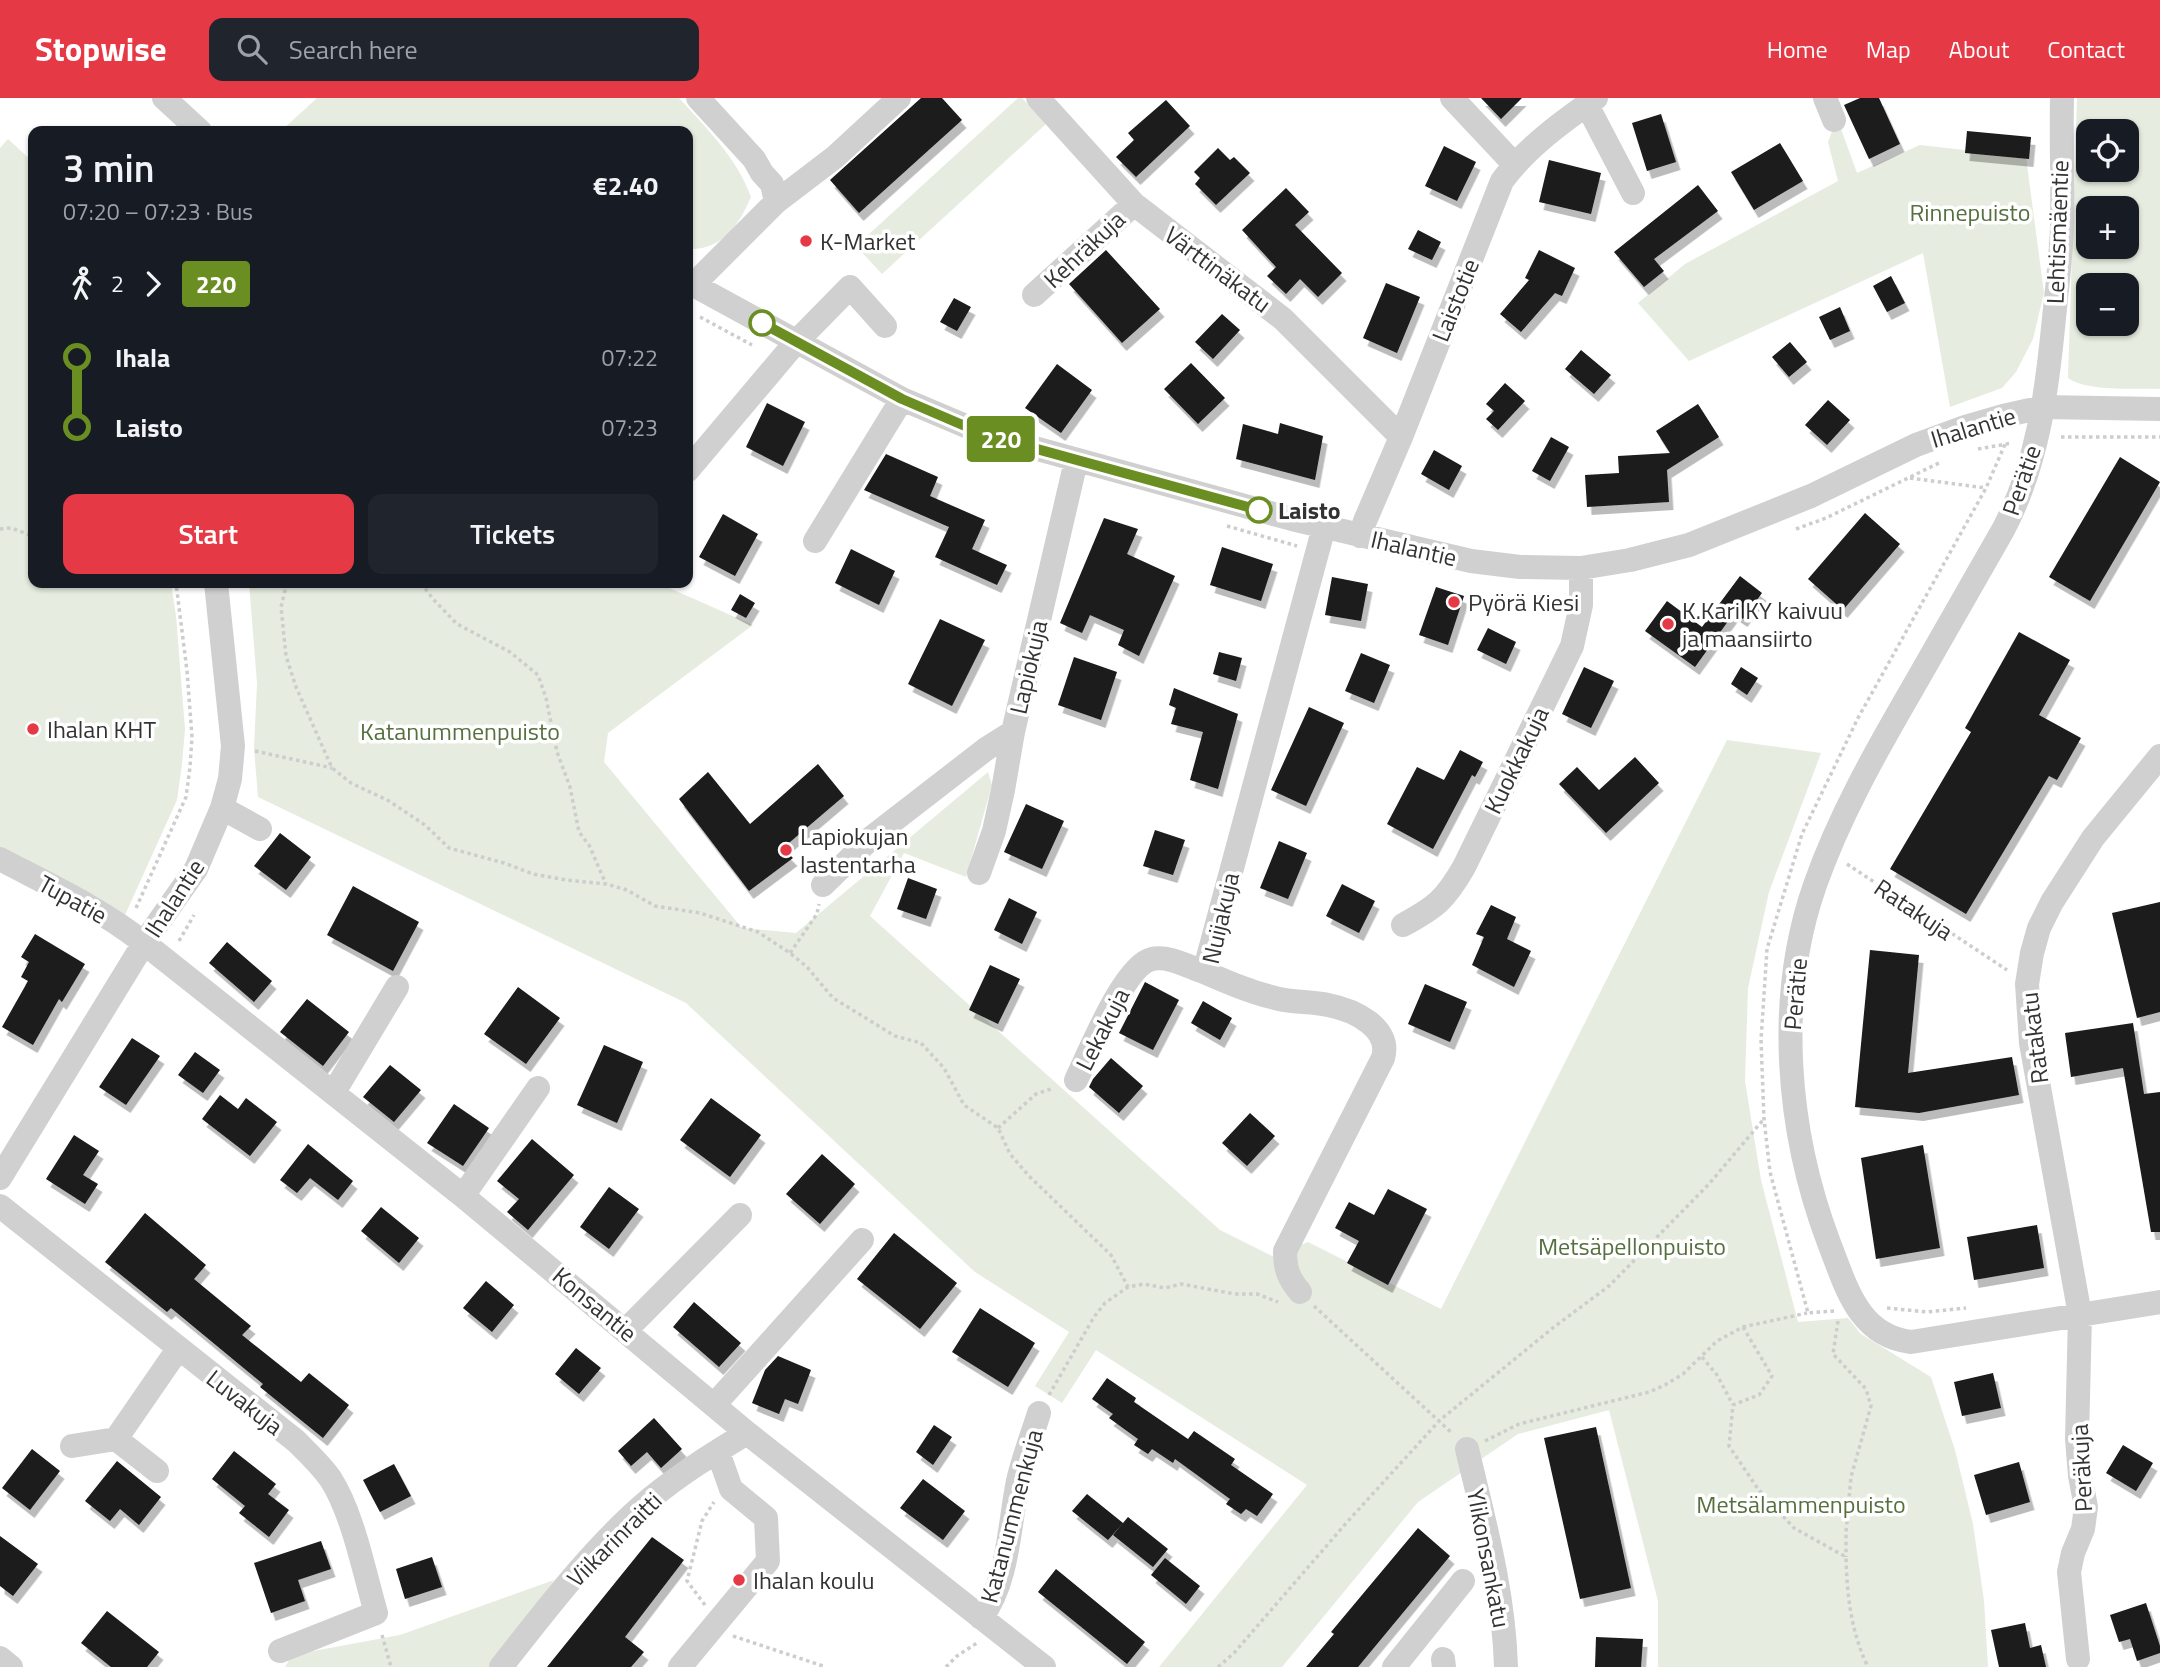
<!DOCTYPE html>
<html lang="en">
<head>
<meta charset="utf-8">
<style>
  :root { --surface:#171b24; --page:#20242c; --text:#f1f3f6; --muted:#9ea1a6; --accent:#e63946 }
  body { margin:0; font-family:"Titillium Web",sans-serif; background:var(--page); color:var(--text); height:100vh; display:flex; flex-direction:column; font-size:26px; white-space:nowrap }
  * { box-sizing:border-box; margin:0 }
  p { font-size:23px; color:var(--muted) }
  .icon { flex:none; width:38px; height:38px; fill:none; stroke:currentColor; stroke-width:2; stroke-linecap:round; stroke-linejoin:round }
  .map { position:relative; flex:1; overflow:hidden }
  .drawer { position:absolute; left:28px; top:28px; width:665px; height:462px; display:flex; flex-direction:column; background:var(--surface); border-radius:14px; box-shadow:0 2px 5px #0004 }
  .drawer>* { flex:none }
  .badge { padding:0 14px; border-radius:5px; font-size:24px; line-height:46px }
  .tools { position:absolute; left:2076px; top:21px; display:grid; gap:14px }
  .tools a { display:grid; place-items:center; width:63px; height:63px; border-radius:14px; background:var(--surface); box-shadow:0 2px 5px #0004; font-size:35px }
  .map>.badge { position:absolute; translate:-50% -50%; box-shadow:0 0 0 4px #fff }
  .legs { display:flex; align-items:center; gap:10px; height:77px; padding:0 35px; font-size:23px }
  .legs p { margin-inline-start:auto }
  .overview { display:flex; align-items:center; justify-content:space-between; height:119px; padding:0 35px }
  h1 { font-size:38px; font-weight:600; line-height:52px }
  .primary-button { display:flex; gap:14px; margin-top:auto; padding:14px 35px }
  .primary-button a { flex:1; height:80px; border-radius:14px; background:var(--accent); color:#fff; font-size:28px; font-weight:600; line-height:80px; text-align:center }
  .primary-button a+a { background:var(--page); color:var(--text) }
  ul { padding:0 35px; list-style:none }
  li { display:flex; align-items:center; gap:24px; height:70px; font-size:26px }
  li i { display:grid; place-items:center; width:10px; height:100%; margin:0 9px; background:currentColor }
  li i::after { content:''; width:18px; height:18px; margin:-9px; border:5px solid; border-radius:50%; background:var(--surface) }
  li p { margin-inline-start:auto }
  li:first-child i { background:linear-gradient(#0000 50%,currentColor 0) }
  li:last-child i { background:linear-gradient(currentColor 50%,#0000 0) }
  header { display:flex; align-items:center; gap:42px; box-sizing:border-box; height:98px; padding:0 35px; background:var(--accent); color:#fff }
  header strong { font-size:33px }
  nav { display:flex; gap:38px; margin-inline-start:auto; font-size:24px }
  .search { width:490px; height:63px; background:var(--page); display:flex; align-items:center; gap:18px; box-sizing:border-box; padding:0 24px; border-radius:14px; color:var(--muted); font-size:26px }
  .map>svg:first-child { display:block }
  .green { fill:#e6ecdf; fill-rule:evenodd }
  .building { fill:#1a1a1a; filter:url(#shadow) }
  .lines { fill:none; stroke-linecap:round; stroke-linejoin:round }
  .path { stroke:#cdcdcd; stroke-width:3.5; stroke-dasharray:3.5 3.5; stroke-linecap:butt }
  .minor { stroke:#d0d0d0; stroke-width:24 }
  .line-1-casing { stroke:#fff; stroke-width:16 }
  .line-1 { stroke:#6b8e23; stroke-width:10 }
  .poi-dot { fill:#e63946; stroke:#fff; stroke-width:2.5 }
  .stop-1-dot { fill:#fff; stroke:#6b8e23; stroke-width:3.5 }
  .labels { text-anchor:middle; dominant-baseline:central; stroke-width:7; stroke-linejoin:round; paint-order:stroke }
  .park-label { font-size:24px; fill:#56703f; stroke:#fff }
  .street-label { font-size:24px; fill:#333; stroke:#fff }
  .poi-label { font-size:24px; fill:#333; stroke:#fff; text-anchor:start }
  .stop-label { font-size:24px; font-weight:bold; fill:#333; stroke:#fff; text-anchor:start }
</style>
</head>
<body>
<header>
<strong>Stopwise</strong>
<div class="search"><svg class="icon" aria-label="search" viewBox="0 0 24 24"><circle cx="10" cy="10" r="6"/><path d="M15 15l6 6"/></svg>Search here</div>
<nav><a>Home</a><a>Map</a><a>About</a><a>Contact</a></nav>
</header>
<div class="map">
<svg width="2160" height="1569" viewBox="0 0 2160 1569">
  <defs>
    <filter id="shadow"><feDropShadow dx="4.5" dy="8" stdDeviation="0" flood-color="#0004"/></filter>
  </defs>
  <rect width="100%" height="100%" fill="#fff"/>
  <path class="green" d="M317 0H679C707 31 737 60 751 99 739 127 722 152 689 151L688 33H281Z
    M1018 0H1022L1046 26 882 176 856 148Z
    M2077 0H2160V291C2135 290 2087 294 2068 280ZM2088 33H2126V72H2088ZM2088 110H2126V149H2088ZM2088 187H2126V226H2088Z
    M1837 20 1857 75 1920 47 2026 59 2044 195 2033 241 2016 274 2002 290 1950 309 1923 155 1689 263 1638 205 1685 166 1838 83 1828 44Z
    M8 41 33 64V485H171L176 518 185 631 182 666 177 702 125 817 0 753V50Z
    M249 485H658L753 527 608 635 604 664 742 830 796 835 988 674 992 687 966 779 904 755 870 818 1220 1132 1272 1158 1308 1144 1441 1211 1727 642 1821 655 1769 794 1748 890 1745 983 1761 1082 1798 1224 1848 1220 1861 1236 1931 1279 1955 1352 1973 1426 1984 1503 1988 1569H1658V1503L1609 1312 1518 1336 1418 1404 1282 1569H1159L1307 1387 1096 1252 1062 1305 1035 1288 1069 1234 975 1174 686 905 258 699 254 650 257 585Z
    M554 1482 502 1569H285L292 1557 400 1537Z"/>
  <path class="building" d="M921 0H942L962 22 859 115 830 82Z
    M1481 0H1522L1501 21Z
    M1860 0H1879L1900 46 1869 61 1844 7Z
    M1166 2 1190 28 1136 79 1116 59 1134 42 1128 35Z
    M1661 16 1676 64 1647 73 1632 25Z
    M1967 33 2031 39 2029 61 1965 55Z
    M1780 45 1803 83 1754 112 1731 74Z
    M1444 48 1476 64 1457 103 1425 88Z
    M1218 50 1230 62 1234 59 1250 75 1216 107 1195 86 1200 80 1194 74Z
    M1549 62 1601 75 1591 116 1539 104Z
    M1698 87 1718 113 1654 161 1664 173 1644 189 1614 154Z
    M1286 90 1309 114 1295 127 1342 175 1318 199 1300 181 1286 196 1267 178 1276 169 1242 132Z
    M1418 132 1441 144 1432 162 1408 151Z
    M1106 152 1160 211 1122 245 1069 186Z
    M1539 152 1575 170 1562 198 1555 195 1521 234 1500 216 1529 182 1525 180Z
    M1891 178 1905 205 1887 214 1873 188Z
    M1386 185 1420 199 1397 255 1363 240Z
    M954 200 971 209 957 233 940 224Z
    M1840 209 1850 233 1830 242 1819 219Z
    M1222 216 1240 232 1213 261 1195 244Z
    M1790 244 1807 264 1789 279 1772 259Z
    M1581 252 1611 277 1594 296 1565 271Z
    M1191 265 1225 300 1198 326 1164 291Z
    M1057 266 1092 292 1061 335 1025 310Z
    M1505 285 1525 303 1498 332 1486 321 1494 313 1486 306Z
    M1828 302 1850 322 1827 347 1805 327Z
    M767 305 805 324 783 368 746 349Z
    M1698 306 1719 339 1667 372 1669 404 1587 409 1585 377 1619 375 1618 358 1670 355 1656 333Z
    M1280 325 1323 338 1315 382 1236 361 1243 326 1278 336Z
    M1551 339 1569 349 1550 383 1532 373Z
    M1434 352 1462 368 1449 392 1421 376Z
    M886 356 938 379 930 398 985 422 972 451 1007 467 997 487 935 459 949 429 864 392Z
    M2120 359 2160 384 2090 503 2049 479Z
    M1865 415 1900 446 1843 512 1808 481Z
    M723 416 758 436 735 478 699 459Z
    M1104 420 1138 431 1127 456 1175 478 1139 558 1118 547 1124 532 1090 517 1082 535 1060 525Z
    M1222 449 1273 466 1261 503 1210 487Z
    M851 451 895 473 879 507 835 485Z
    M1740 478 1762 495 1743 521 1734 515 1695 569 1645 533 1667 503 1702 529Z
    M1332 479 1368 486 1361 523 1325 517Z
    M1436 489 1464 498 1448 547 1419 537Z
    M740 496 755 505 746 520 731 512Z
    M940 521 985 542 952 608 908 586Z
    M1488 530 1516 544 1506 566 1477 552Z
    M2019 534 2070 562 2039 617 2081 640 2057 682 2049 678 1966 816 1890 771 1971 634 1965 630Z
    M1219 554 1242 560 1236 583 1213 576Z
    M1361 555 1390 567 1374 605 1345 593Z
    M1074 559 1117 574 1101 622 1058 607Z
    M1584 569 1614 583 1591 630 1562 616Z
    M1741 569 1758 580 1747 597 1731 586Z
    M1174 590 1238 616 1218 691 1190 682 1203 634 1171 626 1176 610 1169 607Z
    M1309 609 1344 625 1306 708 1271 692Z
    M1460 652 1483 664 1475 679 1472 677 1433 751 1387 726 1417 669 1444 682Z
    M1635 659 1659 685 1606 735 1559 686 1577 669 1599 692Z
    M818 666 844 698 783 750 793 760 749 793 679 701 708 674 750 726Z
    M1026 706 1064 723 1042 771 1004 754Z
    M1155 732 1185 742 1173 777 1143 768Z
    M280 735 311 759 286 792 254 768Z
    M1279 743 1307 755 1288 801 1260 790Z
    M908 780 937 791 926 821 897 811Z
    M1342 786 1375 803 1359 835 1326 818Z
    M353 788 419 824 393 873 327 837Z
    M1009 800 1037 814 1022 846 994 832Z
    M2160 804V914L2137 920 2112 815Z
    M1491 807 1516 819 1507 841 1531 853 1514 889 1472 867 1484 839 1476 836Z
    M35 836 85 866 62 904 59 901 33 947 2 929 28 883 21 879 29 864 21 859Z
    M227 844 272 883 254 904 209 865Z
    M1870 852 1919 857 1908 975 2012 959 2019 997 1919 1015 1855 1009Z
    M990 867 1020 881 998 926 969 912Z
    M1145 884 1179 902 1153 952 1119 935Z
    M1425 886 1467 904 1450 944 1408 926Z
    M518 889 560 920 526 966 484 936Z
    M307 901 349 934 323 968 280 934Z
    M1203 903 1232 920 1220 942 1191 925Z
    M2133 925 2144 996 2160 994V1134H2151L2123 970 2071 979 2065 935Z
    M132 940 160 958 126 1007 99 989Z
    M604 947 643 964 617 1025 577 1007Z
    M195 954 220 972 203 995 178 977Z
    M1111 960 1143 988 1119 1015 1089 989 1093 981Z
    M390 967 421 992 394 1024 363 999Z
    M220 997 238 1011 246 1000 277 1024 250 1058 202 1021Z
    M711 1000 761 1037 730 1079 680 1042Z
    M454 1006 489 1030 463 1068 427 1045Z
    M1250 1015 1275 1038 1247 1068 1222 1045Z
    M74 1037 99 1053 83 1077 98 1086 85 1106 46 1081Z
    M532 1041 574 1077 528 1132 507 1114 519 1101 497 1083Z
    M308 1046 353 1083 338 1102 310 1080 297 1095 280 1082Z
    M1923 1047 1940 1150 1876 1161 1861 1060Z
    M822 1056 855 1086 820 1126 786 1096Z
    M609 1089 639 1111 609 1151 580 1129Z
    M1388 1091 1427 1111 1388 1187 1347 1165 1359 1143 1335 1130 1349 1104 1374 1117Z
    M381 1109 419 1140 399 1165 361 1133Z
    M145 1115 206 1167 194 1181 251 1228 242 1237 301 1284 309 1275 349 1307 323 1340 260 1289 263 1286 171 1210 167 1214 105 1164Z
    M2037 1127 2044 1170 1974 1182 1967 1139Z
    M894 1135 957 1185 920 1231 857 1181Z
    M486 1183 514 1207 492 1234 463 1210Z
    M694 1204 741 1245 719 1269 673 1229Z
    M980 1210 1035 1245 1008 1289 952 1254Z
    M576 1250 601 1270 579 1296 555 1276Z
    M778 1258 811 1272 798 1306 785 1301 779 1316 752 1305 765 1272Z
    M1993 1275 2001 1310 1962 1318 1954 1284Z
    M1107 1280 1136 1300 1134 1304 1188 1341 1194 1333 1235 1361 1231 1367 1273 1396 1257 1418 1246 1411 1241 1416 1226 1406 1230 1401 1175 1361 1173 1365 1152 1351 1148 1356 1134 1347 1138 1341 1109 1320 1113 1316 1092 1301Z
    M654 1320 682 1351 661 1370 647 1354 631 1368 618 1353Z
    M934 1327 952 1339 933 1367 916 1354Z
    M1596 1329 1631 1490 1580 1501 1544 1340Z
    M2123 1347 2153 1365 2136 1393 2106 1375Z
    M32 1351 60 1373 30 1412 2 1390Z
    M234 1353 276 1386 268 1396 289 1412 269 1439 239 1415 245 1408 212 1381Z
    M117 1363 161 1399 139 1427 120 1411 110 1423 85 1403Z
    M2019 1364 2030 1404 1986 1417 1974 1377Z
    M394 1366 411 1398 380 1414 363 1382Z
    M923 1381 965 1413 943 1442 900 1410Z
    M1087 1396 1123 1425 1108 1442 1072 1413Z
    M1128 1419 1168 1451 1153 1469 1113 1437Z
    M1418 1430 1450 1458 1358 1569H1306L1334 1536 1331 1534Z
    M0 1438 38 1466 13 1498 0 1488Z
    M652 1439 684 1462 625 1539 644 1554 631 1569H547Z
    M321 1443 331 1471 298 1482 305 1503 271 1515 254 1465Z
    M432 1459 442 1489 405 1501 396 1471Z
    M1165 1460 1200 1488 1186 1506 1151 1477Z
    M1056 1471 1145 1544 1127 1566 1038 1494Z
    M2146 1505 2160 1548V1555L2137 1563 2130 1541 2119 1544 2110 1517Z
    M107 1513 159 1554 147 1569H111L81 1545Z
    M2025 1525 2030 1550 2041 1547 2046 1569H1999L1991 1532Z
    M1596 1539 1643 1541 1641 1569H1595Z"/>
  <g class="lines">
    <path class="path" d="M700 219 752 247
      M2061 339H2160
      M1978 351 2012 345
      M1910 380 1986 390
      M1227 428 1297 448
      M0 431 11 430 33 438
      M1796 431 1826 420 1941 364
      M287 485 281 509 286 558 296 589 332 670 351 685 389 703 425 727 449 750 504 765 533 776 566 782 606 786 627 792 655 808 700 815 758 834 790 855 807 869 833 900 895 938 921 945 944 970 964 1007 998 1030 1010 1056 1029 1078 1111 1157 1128 1189
      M421 485 433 501 457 526 510 554 538 577 546 600 557 654 570 689 579 734 589 747 606 786
      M255 653 332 670
      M1847 766 2007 872
      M136 810 186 699 190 669 192 639 187 573 176 485
      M179 843 194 817
      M790 855 817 816 819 806
      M998 1030 1036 996 1054 990
      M1314 1208 1453 1336
      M1887 1210 1927 1214 1966 1210
      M1834 1213 1808 1215 1770 1074 1764 1021 1761 942 1767 851 1802 736 1858 620 1986 390 2006 344
      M1838 1223 1833 1256 1866 1291 1871 1308 1851 1379 1846 1434V1459
      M1743 1229 1772 1278 1759 1297 1733 1307 1729 1348 1758 1391 1794 1430 1846 1459C1847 1498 1851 1534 1868 1569
      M1702 1259 1717 1277 1733 1307
      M1049 1297 1094 1219 1105 1205 1128 1189 1144 1186 1165 1190 1181 1186 1235 1196H1257L1278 1204
      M1485 1343 1519 1326 1649 1294 1665 1287 1683 1276 1717 1243 1743 1229 1807 1215
      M705 1507 687 1483 702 1423 714 1404
      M382 1537 391 1569
      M733 1538 826 1569
      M946 1569 957 1558 977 1545
      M1218 1569 1234 1555 1348 1423 1440 1322 1554 1229 1609 1188 1709 1086 1763 1022"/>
    <path class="minor" d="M164 0 200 33
      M1038 0 1134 106 1283 221 1401 339
      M1452 0 1514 66
      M1825 0 1834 22
      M2062 0C2061 43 2063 86 2062 129 2061 159 2057 190 2054 220 2047 293 2038 366 2003 432 1972 486 1942 539 1911 593 1875 655 1839 719 1815 787 1775 901 1787 1034 1829 1145 1846 1188 1858 1238 1911 1244L2160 1204
      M1587 7 1633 95
      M776 104 835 59 899 0
      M688 184 902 301 987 337 1292 421 1471 463 1520 469 1581 470 1630 462 1689 447 1811 398 1916 347 1965 329 2003 318 2043 309 2160 311
      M693 187 776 104 772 86 762 75 754 61 698 0
      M1034 197 1134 106
      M688 372 796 244 850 189 885 228
      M1360 438 1365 423 1401 339 1502 83C1526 50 1562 24 1596 0
      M815 443 902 301
      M222 710 260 731
      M0 761C49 787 100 810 144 845L463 1098 747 1335 1044 1569
      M979 775 994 733 1003 692 1013 634 1076 363
      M823 787 871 740 986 651 1013 634
      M1403 827C1436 809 1445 802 1464 769L1572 548 1581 507V470
      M1076 982C1089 956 1124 867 1152 861 1168 857 1189 869 1204 874
      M334 994 397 889
      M0 1080 144 845 196 771 222 710 230 681 233 648 216 485
      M463 1098 538 990
      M0 1108 296 1343C308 1355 320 1366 330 1380 353 1415 364 1474 376 1515L280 1553
      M1300 1194C1288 1180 1285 1170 1285 1153L1383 960C1392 930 1354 912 1328 907 1311 903 1292 905 1275 900 1250 894 1227 884 1204 874L1324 429
      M626 1232 740 1117
      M714 1307 862 1142
      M116 1341 157 1373
      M72 1348 116 1341 178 1251
      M1467 1351C1484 1423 1504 1494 1506 1569
      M981 1520C1009 1483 1009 1427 1018 1383 1023 1360 1032 1338 1039 1315
      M0 1560 11 1569
      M1443 1561 1444 1569
      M2078 1561 2069 1474 2073 1455 2083 1431 2086 1409 2080 1378 2077 1341 2080 1217 2031 945 2027 886 2032 855 2039 830 2052 804 2093 740 2160 658
      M501 1569C545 1513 595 1447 650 1401 680 1376 714 1355 747 1335
      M680 1569 768 1463 766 1420 731 1391 718 1354
      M1394 1569 1463 1483"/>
  </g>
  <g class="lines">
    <g class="line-1-casing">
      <path id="line-1" d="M762 225 902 301 986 337 1259 412"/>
    </g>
    <use href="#line-1" class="line-1"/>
  </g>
  <g class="poi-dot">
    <circle cx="806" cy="143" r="7"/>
    <circle cx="1454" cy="504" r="7"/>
    <circle cx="1668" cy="526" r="7"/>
    <circle cx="33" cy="631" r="7"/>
    <circle cx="786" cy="752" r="7"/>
    <circle cx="739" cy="1482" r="7"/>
  </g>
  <g class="stop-1-dot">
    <circle cx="762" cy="225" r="12"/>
    <circle cx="1259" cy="412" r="12"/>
  </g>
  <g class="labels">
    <g class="park-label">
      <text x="1970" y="114">Rinnepuisto</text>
      <text x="460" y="633">Katanummenpuisto</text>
      <text x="1632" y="1148">Metsäpellonpuisto</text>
      <text x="1801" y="1406">Metsälammenpuisto</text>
    </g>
    <g class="street-label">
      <text transform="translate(2057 134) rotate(-88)">Lehtismäentie</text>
      <text transform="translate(1084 151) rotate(-43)">Kehräkuja</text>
      <text transform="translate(1218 171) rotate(37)">Värttinäkatu</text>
      <text transform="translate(1455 202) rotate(-68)">Laistotie</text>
      <text transform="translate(1973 329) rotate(-17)">Ihalantie</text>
      <text transform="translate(2021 382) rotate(-71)">Perätie</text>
      <text transform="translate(1414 450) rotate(13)">Ihalantie</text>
      <text transform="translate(1028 569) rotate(-77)">Lapiokuja</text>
      <text transform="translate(1516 662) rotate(-64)">Kuokkakuja</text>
      <text transform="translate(174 800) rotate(-57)">Ihalantie</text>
      <text transform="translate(73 801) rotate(29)">Tupatie</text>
      <text transform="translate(1914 811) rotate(34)">Ratakuja</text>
      <text transform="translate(1220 820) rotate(-77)">Nuijakuja</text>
      <text transform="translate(1795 896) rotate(-85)">Perätie</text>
      <text transform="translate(1102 931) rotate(-63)">Lekakuja</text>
      <text transform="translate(2034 940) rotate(-97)">Ratakatu</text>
      <text transform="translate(595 1206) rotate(40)">Konsantie</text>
      <text transform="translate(245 1304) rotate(38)">Luvakuja</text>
      <text transform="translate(2081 1370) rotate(-93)">Peräkuja</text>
      <text transform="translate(1011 1418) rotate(-75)">Katanummenkuja</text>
      <text transform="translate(614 1441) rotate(-45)">Viikarinraitti</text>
      <text transform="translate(1489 1460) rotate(79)">Ylikonsankatu</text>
    </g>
    <g class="poi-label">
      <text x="820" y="143">K-Market</text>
      <text x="1468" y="504">Pyörä Kiesi</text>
      <text x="1682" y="512">K.Kari KY kaivuu<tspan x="1682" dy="28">ja maansiirto</tspan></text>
      <text x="47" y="631">Ihalan KHT</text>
      <text x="800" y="738">Lapiokujan<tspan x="800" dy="28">lastentarha</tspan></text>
      <text x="753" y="1482">Ihalan koulu</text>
    </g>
    <g class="stop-label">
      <text x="1278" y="412">Laisto</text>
    </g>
  </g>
</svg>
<div class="tools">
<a><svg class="icon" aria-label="locate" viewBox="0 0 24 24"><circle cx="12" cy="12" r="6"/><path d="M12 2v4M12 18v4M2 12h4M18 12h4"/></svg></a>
<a>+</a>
<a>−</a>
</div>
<b class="badge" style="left:1001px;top:341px;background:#6b8e23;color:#fff">220</b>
<section class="drawer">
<div class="overview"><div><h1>3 min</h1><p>07:20 – 07:23 · Bus</p></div><b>€2.40</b></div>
<div class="legs"><svg class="icon" aria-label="walk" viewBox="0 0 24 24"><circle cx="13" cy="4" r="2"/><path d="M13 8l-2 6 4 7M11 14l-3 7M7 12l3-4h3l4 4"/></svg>2<svg class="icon" aria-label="forward" viewBox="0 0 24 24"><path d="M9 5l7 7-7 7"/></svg><b class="badge" style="background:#6b8e23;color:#fff">220</b></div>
<ul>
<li><i style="color:#6b8e23"></i><b>Ihala</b><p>07:22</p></li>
<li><i style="color:#6b8e23"></i><b>Laisto</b><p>07:23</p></li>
</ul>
<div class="primary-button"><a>Start</a><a>Tickets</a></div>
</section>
</div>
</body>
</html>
